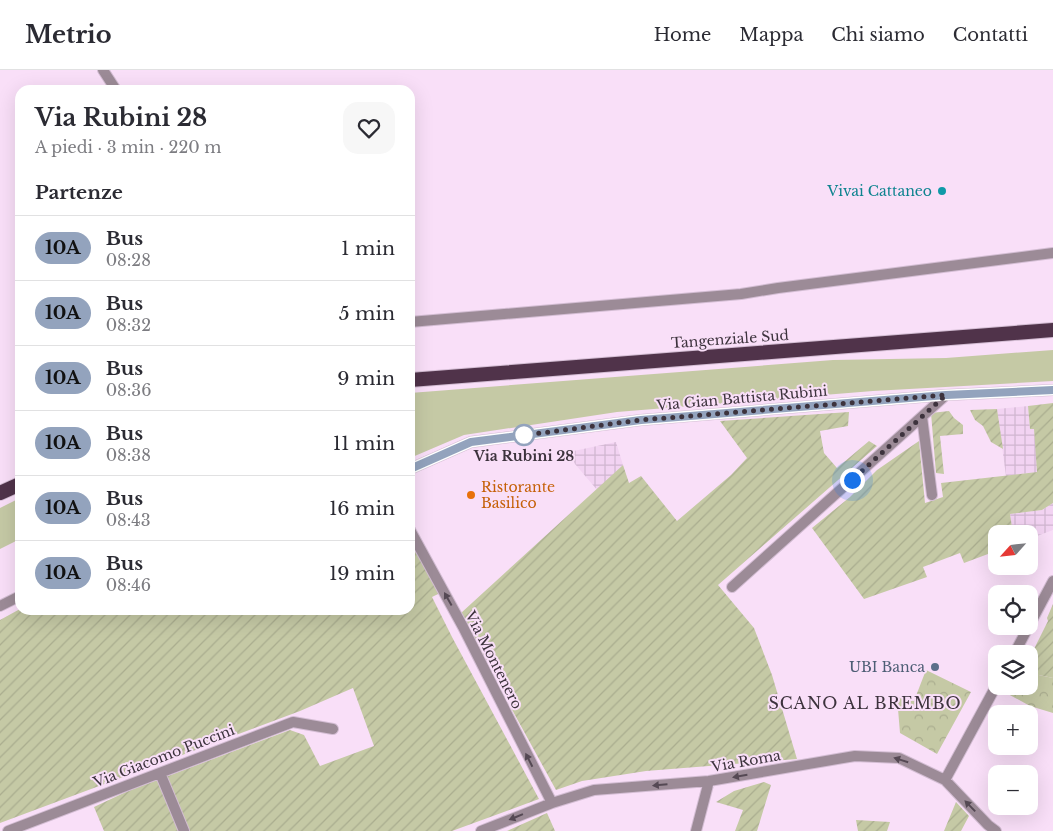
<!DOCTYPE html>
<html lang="it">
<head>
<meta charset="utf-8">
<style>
  :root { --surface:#fff; --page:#f7f7f7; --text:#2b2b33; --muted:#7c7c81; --line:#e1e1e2 }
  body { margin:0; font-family:"Libre Baskerville",serif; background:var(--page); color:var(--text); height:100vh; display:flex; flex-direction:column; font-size:19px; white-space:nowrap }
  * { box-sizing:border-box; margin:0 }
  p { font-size:16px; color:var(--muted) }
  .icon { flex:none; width:28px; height:28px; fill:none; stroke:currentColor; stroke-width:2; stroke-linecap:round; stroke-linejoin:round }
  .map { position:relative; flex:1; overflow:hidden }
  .side { position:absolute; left:15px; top:15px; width:400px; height:530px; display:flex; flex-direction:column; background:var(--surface); border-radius:15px; box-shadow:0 5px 20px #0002 }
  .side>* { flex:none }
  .badge { padding:0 10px; border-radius:16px; font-size:18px; line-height:32px }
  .needle { width:32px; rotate:243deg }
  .controls { position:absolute; left:988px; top:455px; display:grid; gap:10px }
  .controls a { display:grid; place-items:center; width:50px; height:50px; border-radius:10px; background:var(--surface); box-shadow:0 5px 20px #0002; font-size:25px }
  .you { position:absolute; width:25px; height:25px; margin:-12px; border:4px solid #fff; border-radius:50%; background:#1a73e8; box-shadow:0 0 0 8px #1a73e833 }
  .map>.badge { position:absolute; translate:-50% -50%; box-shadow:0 0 0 2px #fff }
  h2 { padding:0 20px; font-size:19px; line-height:45px }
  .round { display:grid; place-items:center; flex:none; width:52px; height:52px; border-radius:15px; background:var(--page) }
  .summary { display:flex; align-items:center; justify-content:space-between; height:85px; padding:0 20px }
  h1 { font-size:24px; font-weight:800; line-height:38px }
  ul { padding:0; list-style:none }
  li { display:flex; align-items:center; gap:15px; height:65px; padding:0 20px; border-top:1px solid var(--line) }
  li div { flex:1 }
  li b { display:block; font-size:19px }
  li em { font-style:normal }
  li .badge { min-width:55px; font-weight:700; text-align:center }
  header { display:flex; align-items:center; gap:30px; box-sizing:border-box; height:70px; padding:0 25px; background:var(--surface); border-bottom:1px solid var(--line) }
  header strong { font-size:24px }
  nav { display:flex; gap:28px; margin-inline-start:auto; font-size:18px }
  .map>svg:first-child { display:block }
  .industrial { fill:url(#industrial-grid) }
  .grass { fill:#c5c9a5 }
  .forest { fill:url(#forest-crowns) }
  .garden { fill:url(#garden-furrows) }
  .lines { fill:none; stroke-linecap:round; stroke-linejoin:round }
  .minor-casing { stroke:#d3bdd3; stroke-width:12 }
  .trunk-casing { stroke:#d3bdd3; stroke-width:16 }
  .minor { stroke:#9c8b97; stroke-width:10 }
  .trunk { stroke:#50334a; stroke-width:14 }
  .oneway { fill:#554954 }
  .line-casing { stroke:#fff; stroke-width:11 }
  .line { stroke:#93a3bd; stroke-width:8 }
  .walk { stroke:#3d333d; stroke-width:5; stroke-dasharray:0 9 }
  .culture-dot { fill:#0f9aa8; stroke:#f9dff8; stroke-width:2 }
  .stop-dot { fill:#fff; stroke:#93a3bd; stroke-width:2.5 }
  .food-dot { fill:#e8710a; stroke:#f9dff8; stroke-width:2 }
  .service-dot { fill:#5c6f8a; stroke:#f9dff8; stroke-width:2 }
  .labels { text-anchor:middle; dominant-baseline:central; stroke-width:4; stroke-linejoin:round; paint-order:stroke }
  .culture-label { font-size:14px; fill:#0d838f; stroke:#f9dff8; text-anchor:end }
  .street-label { font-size:14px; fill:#3d333d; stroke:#f9dff8 }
  .stop-label { font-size:14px; font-weight:bold; fill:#3d333d; stroke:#f9dff8 }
  .food-label { font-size:14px; fill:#c56008; stroke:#f9dff8; text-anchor:start }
  .service-label { font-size:14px; fill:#4e5e75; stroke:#f9dff8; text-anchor:end }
  .quarter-label { font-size:16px; letter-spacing:1px; fill:#3d333d; stroke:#f9dff8 }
</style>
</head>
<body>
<header>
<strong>Metrio</strong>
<nav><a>Home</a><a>Mappa</a><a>Chi siamo</a><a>Contatti</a></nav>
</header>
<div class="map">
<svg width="1053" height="761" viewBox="0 0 1053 761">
  <defs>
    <pattern id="industrial-grid" width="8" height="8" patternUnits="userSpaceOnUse" patternTransform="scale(1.25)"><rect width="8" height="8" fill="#f2d3f2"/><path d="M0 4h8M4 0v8" fill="none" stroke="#d0b6d0"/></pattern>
    <pattern id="forest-crowns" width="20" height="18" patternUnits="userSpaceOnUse" patternTransform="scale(1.25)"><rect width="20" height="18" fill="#c5c9a5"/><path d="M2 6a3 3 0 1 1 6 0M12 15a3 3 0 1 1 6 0" fill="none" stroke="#aaad8f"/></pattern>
    <pattern id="garden-furrows" width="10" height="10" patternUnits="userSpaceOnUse" patternTransform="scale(1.25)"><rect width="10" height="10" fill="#c5c9a5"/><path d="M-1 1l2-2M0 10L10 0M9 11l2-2" fill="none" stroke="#aaad8f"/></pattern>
  </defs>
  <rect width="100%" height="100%" fill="#f9dff8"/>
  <path class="industrial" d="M1028 336 1030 359 1034 358 1038 402 1006 406 997 339Z
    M616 372 623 395 598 421 575 394 569 382Z
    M1053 433V460L1029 469V464H1013L1010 444 1042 440Z"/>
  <path class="grass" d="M1053 280V311L873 321 617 342 464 365 410 388V323L833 290 946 288Z
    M20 428V469L0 479V438Z"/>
  <path class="forest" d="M926 600 971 622 937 684 900 663 897 627 914 631Z
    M1029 603 1053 608V643L1030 636 1008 624 1014 616H1029Z"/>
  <path class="garden" d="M1053 333V433L1042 440 1010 444 1013 464H996V481L964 493 960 483 923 497 927 507 864 529 812 458 850 427 877 400 919 371 925 433 943 427 941 413 1037 402 1034 359H1030L1028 336Z
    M997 339 1003 379 991 372 983 356 975 350 970 340Z
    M949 341 954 348 963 355V364L940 366 944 404 936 403 931 343Z
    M849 342 848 356 820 361 824 383 837 398 869 371 877 376 718 515 754 558 772 605 797 689 646 701 582 711 556 720 510 636 517 633 479 579 461 543 623 395 629 413 641 406 677 451 731 405 747 388 720 351Z
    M410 463 440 523 432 527 452 567 539 729 452 761H104L94 737 128 721 290 660 304 665 320 696 374 676 353 618 300 641 0 753V550L20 539V540H410Z
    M1053 534V608L1029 603V589L1048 551 1047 548Z
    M764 712 771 715 757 761H735L743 740 716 732 734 721Z
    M956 732 969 746 961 761H944Z
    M547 743 555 761H507Z
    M856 750 890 752 887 761H858Z"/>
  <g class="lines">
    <g class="minor-casing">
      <path id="minor" d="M103 0 116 20
        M410 252 741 224 778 218 1053 183
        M922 347 932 425
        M410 399 471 372 641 350 946 325 1053 320
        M410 460 463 557 552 733
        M732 517 946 325
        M0 536 20 526
        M1014 584 1053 511
        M160 703 184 761
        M945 710 996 616
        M8 761 293 652 333 659
        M481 761 552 733 594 720 709 711 855 686 899 688 945 710 988 755 996 761
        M696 761 709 711"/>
    </g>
    <g class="trunk-casing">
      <path id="trunk" d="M410 310 1053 260
        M0 423 20 414"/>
    </g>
    <use href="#minor" class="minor"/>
    <use href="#trunk" class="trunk"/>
  </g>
  <defs><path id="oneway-solid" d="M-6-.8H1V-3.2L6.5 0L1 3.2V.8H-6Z" transform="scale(1.25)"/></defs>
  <g class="oneway">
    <use href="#oneway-solid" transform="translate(448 529) rotate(-119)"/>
    <use href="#oneway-solid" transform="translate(529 690) rotate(-117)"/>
    <use href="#oneway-solid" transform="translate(901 690) rotate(-163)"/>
    <use href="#oneway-solid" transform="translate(740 706) rotate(170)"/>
    <use href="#oneway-solid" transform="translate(660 715) rotate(175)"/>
    <use href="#oneway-solid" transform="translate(970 736) rotate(-134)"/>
    <use href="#oneway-solid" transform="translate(516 747) rotate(158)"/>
  </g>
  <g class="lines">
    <g class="line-casing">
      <path id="line" d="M410 399 471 372 641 350 946 325 1053 320"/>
    </g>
    <use href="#line" class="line"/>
    <path class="walk" d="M524 365 518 366 641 350 946 325 852 410"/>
  </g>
  <circle class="culture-dot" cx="942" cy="121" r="5"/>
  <circle class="stop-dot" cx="524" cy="365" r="10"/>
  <circle class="food-dot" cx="471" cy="425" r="5"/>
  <circle class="service-dot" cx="935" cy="597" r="5"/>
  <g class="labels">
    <g class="culture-label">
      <text x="932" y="121">Vivai Cattaneo</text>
    </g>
    <g class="street-label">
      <text transform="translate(730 269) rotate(-4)">Tangenziale Sud</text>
      <text transform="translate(742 328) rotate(-5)">Via Gian Battista Rubini</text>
      <text transform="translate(494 590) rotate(63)">Via Montenero</text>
      <text transform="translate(164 686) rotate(-21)">Via Giacomo Puccini</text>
      <text transform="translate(746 691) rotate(-10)">Via Roma</text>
    </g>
    <g class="stop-label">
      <text x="524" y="386">Via Rubini 28</text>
    </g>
    <g class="food-label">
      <text x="481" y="417">Ristorante<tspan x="481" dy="16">Basilico</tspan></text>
    </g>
    <g class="service-label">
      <text x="925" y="597">UBI Banca</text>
    </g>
    <g class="quarter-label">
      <text x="865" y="633">SCANO AL BREMBO</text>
    </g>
  </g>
</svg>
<div class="controls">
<a><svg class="needle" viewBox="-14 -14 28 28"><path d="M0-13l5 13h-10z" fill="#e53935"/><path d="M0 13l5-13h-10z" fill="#7c7c81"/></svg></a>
<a><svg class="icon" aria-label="locate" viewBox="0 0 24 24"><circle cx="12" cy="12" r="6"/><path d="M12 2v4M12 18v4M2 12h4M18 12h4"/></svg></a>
<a><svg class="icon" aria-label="layers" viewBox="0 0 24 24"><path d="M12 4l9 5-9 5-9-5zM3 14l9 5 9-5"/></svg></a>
<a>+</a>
<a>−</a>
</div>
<div class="you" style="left:852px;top:410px"></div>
<section class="side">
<div class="summary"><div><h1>Via Rubini 28</h1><p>A piedi · 3 min · 220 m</p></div><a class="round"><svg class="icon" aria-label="heart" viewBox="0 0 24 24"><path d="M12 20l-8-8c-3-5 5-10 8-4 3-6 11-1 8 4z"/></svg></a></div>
<h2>Partenze</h2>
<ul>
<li><span class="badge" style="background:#93a3bd;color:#111">10A</span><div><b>Bus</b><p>08:28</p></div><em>1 min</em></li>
<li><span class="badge" style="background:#93a3bd;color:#111">10A</span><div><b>Bus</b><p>08:32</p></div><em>5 min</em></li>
<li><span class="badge" style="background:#93a3bd;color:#111">10A</span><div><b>Bus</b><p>08:36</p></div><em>9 min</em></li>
<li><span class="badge" style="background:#93a3bd;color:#111">10A</span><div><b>Bus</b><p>08:38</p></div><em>11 min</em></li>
<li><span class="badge" style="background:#93a3bd;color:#111">10A</span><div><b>Bus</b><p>08:43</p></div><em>16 min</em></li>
<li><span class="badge" style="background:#93a3bd;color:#111">10A</span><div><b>Bus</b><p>08:46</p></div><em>19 min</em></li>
</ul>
</section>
</div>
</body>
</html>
